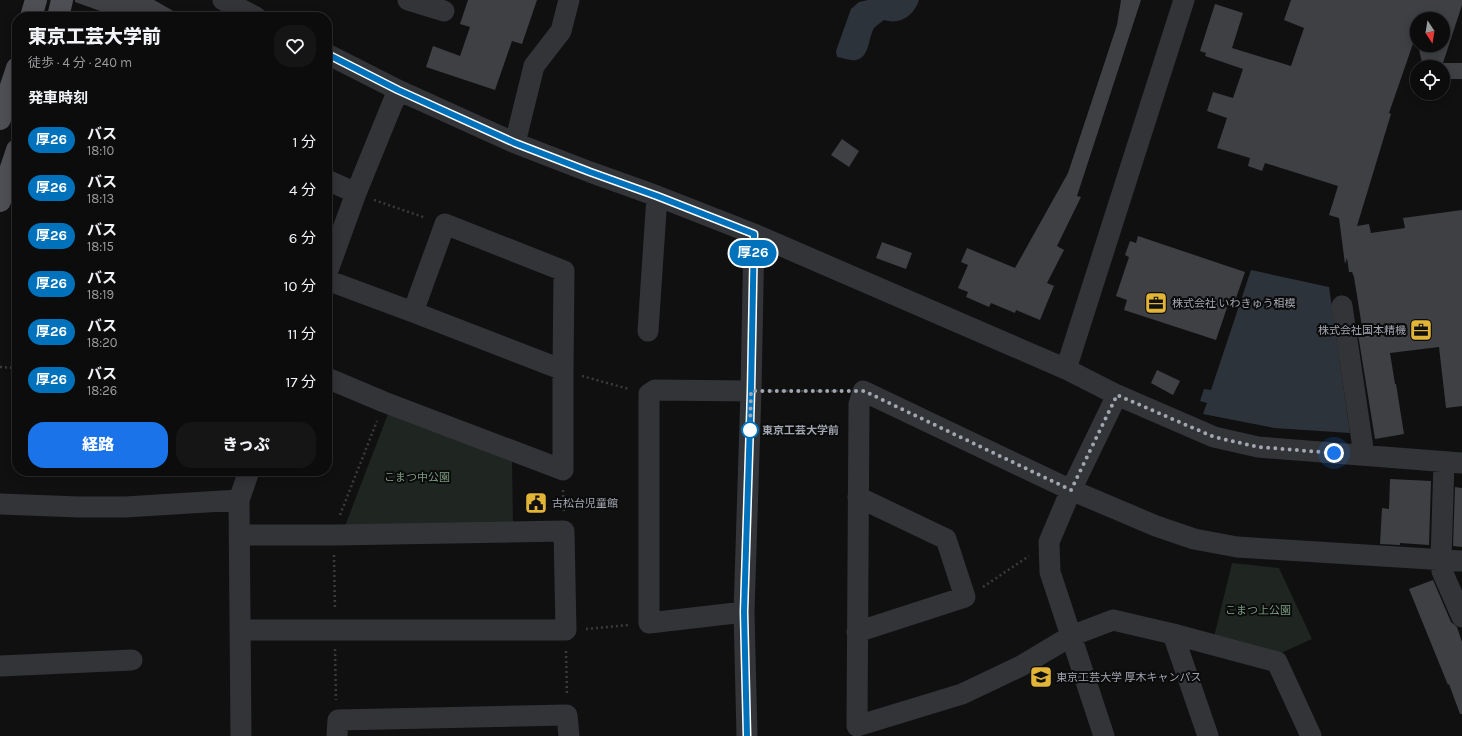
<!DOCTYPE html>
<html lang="ja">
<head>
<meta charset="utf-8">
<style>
  :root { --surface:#0c0c0d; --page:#151516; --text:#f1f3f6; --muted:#9a9b9d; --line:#2c2c2e; --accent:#1a73e8 }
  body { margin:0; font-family:Karla,"Noto Sans JP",sans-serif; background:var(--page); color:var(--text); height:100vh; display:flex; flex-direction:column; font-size:15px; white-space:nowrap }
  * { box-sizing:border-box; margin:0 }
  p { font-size:13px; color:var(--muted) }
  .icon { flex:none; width:22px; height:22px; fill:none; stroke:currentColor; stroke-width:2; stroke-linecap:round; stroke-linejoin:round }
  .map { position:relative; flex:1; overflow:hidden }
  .details { position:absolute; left:12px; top:12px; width:320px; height:464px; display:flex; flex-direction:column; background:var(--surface); border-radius:16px; box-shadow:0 2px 10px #0003,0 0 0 1px var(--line) }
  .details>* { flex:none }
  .badge { padding:0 8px; border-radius:13px; font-size:14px; line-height:26px }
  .needle { width:26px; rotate:168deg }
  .controls { position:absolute; left:1410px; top:12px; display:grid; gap:8px }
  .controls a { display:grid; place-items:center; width:40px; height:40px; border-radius:50%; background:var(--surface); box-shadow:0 2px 10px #0003,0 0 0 1px var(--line); font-size:20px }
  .you { position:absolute; width:20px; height:20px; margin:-10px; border:3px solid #fff; border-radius:50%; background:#1a73e8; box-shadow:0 0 0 6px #1a73e833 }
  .map>.badge { position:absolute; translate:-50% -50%; box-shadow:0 0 0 2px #fff }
  h2 { padding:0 16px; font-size:15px; line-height:36px }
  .round { display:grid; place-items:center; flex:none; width:42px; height:42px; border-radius:16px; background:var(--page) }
  .summary { display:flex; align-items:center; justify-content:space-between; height:68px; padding:0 16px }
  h1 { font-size:19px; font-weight:800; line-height:30px }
  .action { display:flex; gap:8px; margin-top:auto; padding:8px 16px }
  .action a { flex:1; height:46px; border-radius:16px; background:var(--accent); color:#fff; font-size:16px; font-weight:800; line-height:46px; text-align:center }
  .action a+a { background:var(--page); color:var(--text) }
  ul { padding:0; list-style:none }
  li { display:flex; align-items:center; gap:12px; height:48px; padding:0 16px }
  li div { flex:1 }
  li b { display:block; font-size:15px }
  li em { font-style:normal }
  li .badge { min-width:44px; font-weight:700; text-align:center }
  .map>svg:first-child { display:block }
  .green { fill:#1f2520 }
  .water { fill:#2d333b }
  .building { fill:#3f4044 }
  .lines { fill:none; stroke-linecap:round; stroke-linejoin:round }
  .path { stroke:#393b3f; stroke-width:2.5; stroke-dasharray:2 3; stroke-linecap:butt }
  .minor { stroke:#333438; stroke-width:21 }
  .major { stroke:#4e4f55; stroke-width:22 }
  .line-casing { stroke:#fff; stroke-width:9 }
  .line { stroke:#0072bc; stroke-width:6 }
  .walk { stroke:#a2a6b1; stroke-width:4; stroke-dasharray:0 7.2 }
  .stop-dot { fill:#fff; stroke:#0072bc; stroke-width:2 }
  .labels { text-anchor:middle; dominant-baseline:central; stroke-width:4; stroke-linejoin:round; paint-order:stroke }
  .poi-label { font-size:11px; fill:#a2a6b1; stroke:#0b0b0c; text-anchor:start }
  .stop-label { font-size:11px; font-weight:bold; fill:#a2a6b1; stroke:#0b0b0c; text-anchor:start }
  .park-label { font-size:11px; fill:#7a9b7f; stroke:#0b0b0c }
</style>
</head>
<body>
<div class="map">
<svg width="1462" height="736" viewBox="0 0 1462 736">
  <rect width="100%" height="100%" fill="#101011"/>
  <path class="green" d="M388 414 512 461 513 524 345 526Z
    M1232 563 1279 568 1312 639 1281 653 1214 637Z"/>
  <path class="water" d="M868 0H919C914 16 900 25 884 20 881 22 877 25 874 28 868 38 870 57 856 60 851 61 843 58 837 57L836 51 851 9 859 2Z
    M1251 270 1329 287 1350 433 1274 428 1203 414 1207 403 1200 401 1204 389 1211 390Z"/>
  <path class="building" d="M75 0H154L184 17H117L75 2Z
    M468 0H537L522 44 512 41 495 90 426 67 433 46 460 56 470 27 460 24Z
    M1121 0H1141L1077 196 1081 197 1057 246 1064 250 1047 283 1054 286 1040 320 1016 310 1015 313 991 303 989 307 966 297 968 292 958 288 968 265 961 262 967 248 1015 268 1068 173 1117 25Z
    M1291 0H1462V5L1443 63H1462V79H1443V67H1423L1418 45H1443V19H1417V39L1416 35 1389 113 1391 114 1357 226 1369 224 1371 233 1405 228 1403 218 1462 210V406L1446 408 1439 347 1390 353 1395 384H1396L1404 434 1375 439 1358 334 1363 333 1354 277 1352 272H1349L1347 258 1345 264 1339 218 1329 215 1338 186 1265 163 1262 171 1248 166 1250 158 1217 148 1227 118 1207 111 1213 92 1233 98 1243 69 1205 56 1206 53 1200 51 1215 4 1243 13 1232 48 1291 66 1304 28 1284 20Z
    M842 139 859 151 849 167 831 155Z
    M1138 236 1245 272 1235 301 1230 299 1216 340 1124 310 1127 300 1116 296 1129 257 1125 255 1130 241 1136 243Z
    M882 242 912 253 906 269 876 258Z
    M1157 370 1180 381 1173 395 1151 383Z
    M1390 479 1431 481 1429 545 1400 543V545L1380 544 1382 508 1389 509Z
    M1455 487 1462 488V547L1453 546Z
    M1433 580 1451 622 1457 627 1462 642V714H1460L1449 684 1448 685 1409 589Z"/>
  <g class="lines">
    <path class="path" d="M374 200 426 218
      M0 367 17 368
      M582 376 629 389
      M771 391H842
      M563 490 564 511
      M340 515 377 421
      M334 555 335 610
      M983 587 1029 556
      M586 629 629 625
      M335 649 336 700
      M566 651 567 696"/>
    <path class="minor" d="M223 0 256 17
      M408 0 444 11
      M327 54 398 90 515 143 590 172 657 196 754 234 1066 369 1117 395 1214 437 1258 447 1462 463
      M515 143 534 66 561 31 569 0
      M327 180 356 193
      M327 273 356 193 398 90
      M327 280 413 312 563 370 564 271 445 224 413 312
      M1342 306 1364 455
      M648 331 657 196
      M1066 369 1184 0
      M327 378 384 402 563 470V370
      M1444 462 1441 560 1442 571 1462 617
      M0 504 79 507H125L239 500
      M239 535H334L564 531 566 630H240
      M744 612 649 623V394L655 390 751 391
      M857 632 965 597 946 539 858 497
      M1173 634 1208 736
      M0 666 132 660
      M241 736 239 500 249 471
      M337 736 338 720 567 715 569 736
      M747 736 744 612 751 391 754 234
      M1104 736 1050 572 1049 542 1071 490 1117 395
      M1311 736 1277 662 1173 634 1113 620 1071 636 1021 666 962 694 857 726 859 404 863 391 1071 490 1156 526 1194 539 1237 547 1462 561"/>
    <path class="major" d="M31 17 36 0
      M58 17 62 0
      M0 119 17 68
      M0 201 17 150"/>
  </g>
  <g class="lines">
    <g class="line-casing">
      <path id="line" d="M327 54 398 90 515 143 590 172 657 196 754 234 751 391 744 612 747 736"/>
    </g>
    <use href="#line" class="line"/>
    <path class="walk" d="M750 430 751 391H864L1071 490 1117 395 1214 437 1258 447 1334 453"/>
  </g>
  <defs>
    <g id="office-square" transform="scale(1.15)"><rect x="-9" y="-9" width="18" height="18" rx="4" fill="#e2b537" stroke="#0b0b0c"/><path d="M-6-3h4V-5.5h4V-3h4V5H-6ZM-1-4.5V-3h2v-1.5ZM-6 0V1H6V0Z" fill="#111"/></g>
    <g id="civic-square" transform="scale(1.15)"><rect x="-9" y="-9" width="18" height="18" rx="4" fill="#e2b537" stroke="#0b0b0c"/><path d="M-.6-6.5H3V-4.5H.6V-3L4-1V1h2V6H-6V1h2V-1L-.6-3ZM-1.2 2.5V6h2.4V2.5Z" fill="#111"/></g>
    <g id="university-square" transform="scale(1.15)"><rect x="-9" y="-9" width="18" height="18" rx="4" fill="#e2b537" stroke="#0b0b0c"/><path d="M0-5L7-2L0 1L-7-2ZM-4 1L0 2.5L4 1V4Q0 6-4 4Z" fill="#111"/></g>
  </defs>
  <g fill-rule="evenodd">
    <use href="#office-square" x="1156" y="303"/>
    <use href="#office-square" x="1421" y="330"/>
    <use href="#civic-square" x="536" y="503"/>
    <use href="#university-square" x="1041" y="677"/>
  </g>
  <circle class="stop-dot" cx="750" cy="430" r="8"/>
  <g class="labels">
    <g class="poi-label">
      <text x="1172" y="303">株式会社 いわきゅう相模</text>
      <text x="1406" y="330" text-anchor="end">株式会社国本精機</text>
      <text x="552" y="503">古松台児童館</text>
      <text x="1056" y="677">東京工芸大学 厚木キャンパス</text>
    </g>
    <g class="stop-label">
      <text x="762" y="430">東京工芸大学前</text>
    </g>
    <g class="park-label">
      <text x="417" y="477">こまつ中公園</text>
      <text x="1258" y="610">こまつ上公園</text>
    </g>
  </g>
</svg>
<div class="controls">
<a><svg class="needle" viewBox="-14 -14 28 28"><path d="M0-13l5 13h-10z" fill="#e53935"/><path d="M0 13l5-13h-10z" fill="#9a9b9d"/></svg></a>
<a><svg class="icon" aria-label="locate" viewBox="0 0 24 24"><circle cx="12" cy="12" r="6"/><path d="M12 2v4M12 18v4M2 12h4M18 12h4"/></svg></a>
</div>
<div class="you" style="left:1334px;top:453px"></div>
<b class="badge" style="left:753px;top:253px;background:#0072bc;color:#fff">厚26</b>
<section class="details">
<div class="summary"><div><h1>東京工芸大学前</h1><p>徒歩 · 4 分 · 240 m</p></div><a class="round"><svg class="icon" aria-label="heart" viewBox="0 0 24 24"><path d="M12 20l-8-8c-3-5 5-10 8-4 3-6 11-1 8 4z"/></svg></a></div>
<h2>発車時刻</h2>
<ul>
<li><span class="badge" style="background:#0072bc;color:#fff">厚26</span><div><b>バス</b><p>18:10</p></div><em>1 分</em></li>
<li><span class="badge" style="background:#0072bc;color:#fff">厚26</span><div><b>バス</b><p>18:13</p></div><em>4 分</em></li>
<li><span class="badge" style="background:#0072bc;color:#fff">厚26</span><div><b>バス</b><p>18:15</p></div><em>6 分</em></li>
<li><span class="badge" style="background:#0072bc;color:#fff">厚26</span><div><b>バス</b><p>18:19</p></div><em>10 分</em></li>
<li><span class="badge" style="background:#0072bc;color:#fff">厚26</span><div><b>バス</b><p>18:20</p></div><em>11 分</em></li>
<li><span class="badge" style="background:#0072bc;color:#fff">厚26</span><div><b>バス</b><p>18:26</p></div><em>17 分</em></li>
</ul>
<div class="action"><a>経路</a><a>きっぷ</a></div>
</section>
</div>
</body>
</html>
